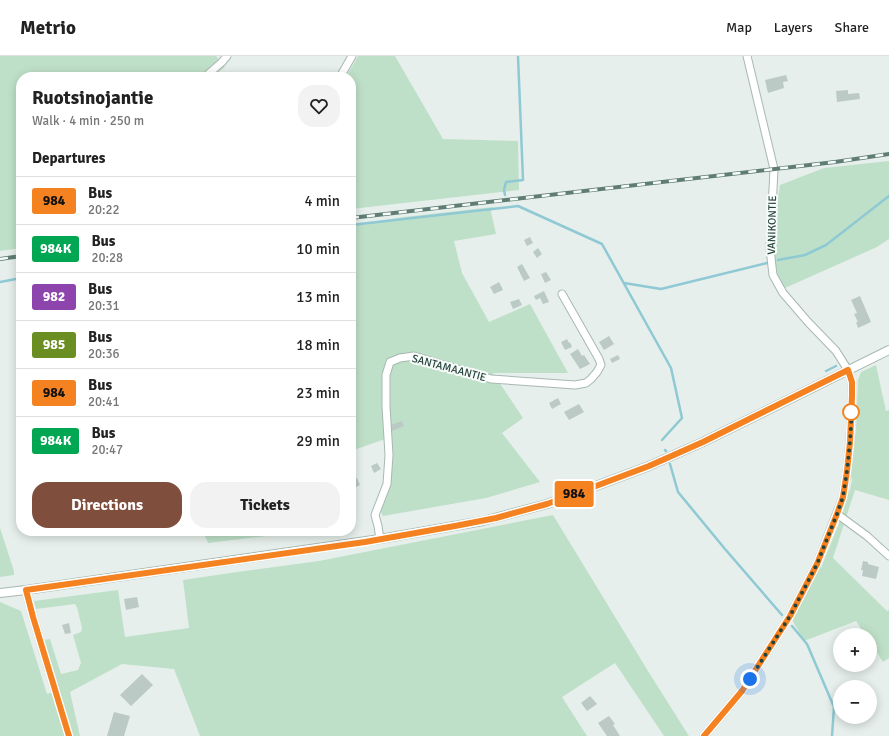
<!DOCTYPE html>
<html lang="en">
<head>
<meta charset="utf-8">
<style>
  :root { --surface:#fff; --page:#f2f2f2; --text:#222; --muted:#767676; --line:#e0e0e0; --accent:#804e3d }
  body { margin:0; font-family:Signika,sans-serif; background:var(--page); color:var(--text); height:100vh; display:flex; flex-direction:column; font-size:15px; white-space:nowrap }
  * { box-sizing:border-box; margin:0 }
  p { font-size:13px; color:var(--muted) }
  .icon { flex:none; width:22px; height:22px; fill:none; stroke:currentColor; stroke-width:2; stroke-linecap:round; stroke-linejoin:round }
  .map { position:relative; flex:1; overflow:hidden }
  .sheet { position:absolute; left:16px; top:16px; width:340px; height:464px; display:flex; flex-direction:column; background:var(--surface); border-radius:16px; box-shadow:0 2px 10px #0003 }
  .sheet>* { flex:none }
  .badge { padding:0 8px; border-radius:3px; font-size:14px; line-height:26px }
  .controls { position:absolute; left:833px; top:572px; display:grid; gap:8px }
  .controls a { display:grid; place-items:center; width:44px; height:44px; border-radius:50%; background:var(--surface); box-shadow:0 2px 10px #0003; font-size:20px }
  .you { position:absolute; width:20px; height:20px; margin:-10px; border:3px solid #fff; border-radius:50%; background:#1a73e8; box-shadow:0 0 0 6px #1a73e833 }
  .map>.badge { position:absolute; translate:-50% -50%; box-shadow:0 0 0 2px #fff }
  h2 { padding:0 16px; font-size:15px; line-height:36px }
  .round { display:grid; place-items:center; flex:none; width:42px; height:42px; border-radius:16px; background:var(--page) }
  .head { display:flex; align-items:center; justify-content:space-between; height:68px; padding:0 16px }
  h1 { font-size:19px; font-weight:800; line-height:30px }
  .cta { display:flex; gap:8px; margin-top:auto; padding:8px 16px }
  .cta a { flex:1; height:46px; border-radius:16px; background:var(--accent); color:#fff; font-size:16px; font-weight:800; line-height:46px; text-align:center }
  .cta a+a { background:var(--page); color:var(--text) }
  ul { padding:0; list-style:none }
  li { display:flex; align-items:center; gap:12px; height:48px; padding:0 16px; border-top:1px solid var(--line) }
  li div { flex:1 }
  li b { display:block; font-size:15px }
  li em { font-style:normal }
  li .badge { min-width:44px; font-weight:700; text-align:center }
  header { display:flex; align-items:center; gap:24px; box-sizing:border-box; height:56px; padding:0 20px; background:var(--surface); border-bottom:1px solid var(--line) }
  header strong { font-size:19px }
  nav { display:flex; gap:22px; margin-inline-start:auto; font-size:14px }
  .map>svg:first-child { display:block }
  .green { fill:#bfe0c8 }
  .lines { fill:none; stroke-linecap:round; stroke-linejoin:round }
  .stream { stroke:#8ec9d4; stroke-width:2.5 }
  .building { fill:#bbcac4 }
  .minor-casing { stroke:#a8b8b2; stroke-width:9 }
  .tertiary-casing { stroke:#a8b8b2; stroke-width:10 }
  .minor { stroke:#fff; stroke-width:7 }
  .tertiary { stroke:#fff; stroke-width:8 }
  .rail-casing { stroke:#5f7d75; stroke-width:4 }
  .rail { stroke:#f7fbf9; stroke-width:2.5; stroke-dasharray:8; stroke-linecap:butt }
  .line-casing { stroke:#fff; stroke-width:9 }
  .line { stroke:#f58220; stroke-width:6 }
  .walk { stroke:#24423a; stroke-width:4; stroke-dasharray:0 7.2 }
  .stop-dot { fill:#fff; stroke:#f58220; stroke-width:2 }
  .labels { text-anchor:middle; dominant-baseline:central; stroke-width:4; stroke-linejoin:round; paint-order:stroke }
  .street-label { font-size:11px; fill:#24423a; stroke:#f7fbf9 }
</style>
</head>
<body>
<header>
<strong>Metrio</strong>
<nav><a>Map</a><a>Layers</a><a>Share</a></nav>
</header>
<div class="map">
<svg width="889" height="680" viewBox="0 0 889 680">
  <rect width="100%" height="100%" fill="#e6efeb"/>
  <path class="green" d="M0 0H216L225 11 212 21H21V192L0 195Z
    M358 0H395L443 83 518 85 519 134 351 153V21H346Z
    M889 105V183L877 191 785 232 783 237 773 219 770 193 780 129 824 112Z
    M493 151 491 156 496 178 454 185 462 217 489 266 530 248 568 317H493L523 362 502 377 540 426 486 442 383 460 380 454 391 427 392 400 391 381 351 395V169L404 161Z
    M876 309 886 355 889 354V444L855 434 833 502 887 555 889 554V602L883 606 870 586V579H865L856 565 804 585 790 560 817 508 821 512 842 460 847 440 850 434 852 424 850 418 856 373 858 324 861 316Z
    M553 459 648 615 689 680H664L615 607 562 641 587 680H200L174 613 122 608 70 636 80 680H0V546L21 555 47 638 59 634 44 584 50 583 61 618 78 614 81 607 73 579 81 576 82 572 77 551 75 548 36 553 34 545 118 534 125 581 189 572 183 524 237 516 319 505Z
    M0 472 14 515V519L0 521Z
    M203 475H283L284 478 208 487Z"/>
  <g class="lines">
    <path class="stream" d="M505 139 504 134 506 126 523 124 518 0
      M351 169 518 150 602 188 671 312 682 362 662 384
      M778 204 805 199 826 189 889 140
      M0 226 21 222
      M624 227 661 233 767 207
      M826 315 836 310
      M665 394 666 395
      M670 408 678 436 725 493 782 559
      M792 570 807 588 834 651 832 680"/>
  </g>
  <path class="building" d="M786 19 788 25 783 26 784 32 768 37 765 24Z
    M848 34V38L859 37 860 43 837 46 836 35Z
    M530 181 533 187 527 190 524 184Z
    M538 192 542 198 537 202 533 196Z
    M522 208 530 222 524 225 517 211Z
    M546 216 551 224 545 227 541 218Z
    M499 226 503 234 494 238 490 231Z
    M544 235 549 246 543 248 540 242 536 244 534 240Z
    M860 240 871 266 858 272 856 266H858L854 258 857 257 851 244Z
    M519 243 522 249 513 253 510 246Z
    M609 280 614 288 604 294 599 286Z
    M567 283 569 287 570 286 572 291 565 294 561 286Z
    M578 293 582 300 584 299 590 308 580 313 570 298Z
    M618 299 620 303 612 307 610 303Z
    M558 342 561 348 552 353 549 347Z
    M579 348 584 356 569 364 564 356Z
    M402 365 404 370 392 375 390 369Z
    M377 407 381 413 374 417 371 410Z
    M357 422 360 429 351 434V425Z
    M863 505 868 506V508L879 511 876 523 862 520 863 514H861Z
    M137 541 139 551 126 554 124 543Z
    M69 567 71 577 65 578 62 569Z
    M142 618 153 629 131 650 120 639Z
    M590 640 597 648 587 655 581 647Z
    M114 656 130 660 124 680H107Z
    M609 660 615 668 613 669 620 680H607L598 667Z"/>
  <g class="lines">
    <g class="minor-casing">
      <path id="minor" d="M205 21 222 6 227 0
        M340 21 352 0
        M837 458 867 480 889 500
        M380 483 378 470 375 459 387 428 389 399 386 350V319L390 306 400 302 414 300 491 323 575 329 586 327 591 323 597 316 601 309 599 303 562 238
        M26 534 33 561 69 680
        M704 680 742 635 790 560 817 508 843 441 847 415 850 385 852 340V326L848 314 836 295 808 266 783 237 773 219 770 193 774 113 747 0"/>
    </g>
    <g class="tertiary-casing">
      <path id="tertiary" d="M0 537 26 534 380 483 483 465 547 448 596 430 649 410 703 386 889 294"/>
    </g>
    <use href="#minor" class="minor"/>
    <use href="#tertiary" class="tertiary"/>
    <g class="rail-casing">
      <path id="rail" d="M351 162 835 106 889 98
        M0 203 21 200"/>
    </g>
    <use href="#rail" class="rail"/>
  </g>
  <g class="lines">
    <g class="line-casing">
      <path id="line" d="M69 680 33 561 26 534 365 486 455 470 496 462 547 448 596 430 649 410 703 386 848 314 852 326V340L850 386 847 415 843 441 837 458 817 508 790 560 742 635 704 680"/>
    </g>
    <use href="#line" class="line"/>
    <path class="walk" d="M750 623 790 560 817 508 837 458 843 441 847 415 850 386 852 354 851 356"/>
  </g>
  <circle class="stop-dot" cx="851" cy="356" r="8"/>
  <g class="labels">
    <g class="street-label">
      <text transform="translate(772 169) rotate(-89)">VANIKONTIE</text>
      <text transform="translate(449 312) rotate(15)">SANTAMAANTIE</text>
    </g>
  </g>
</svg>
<div class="controls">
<a>+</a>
<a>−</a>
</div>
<div class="you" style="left:750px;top:623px"></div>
<b class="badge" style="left:574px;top:438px;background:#f58220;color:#111">984</b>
<section class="sheet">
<div class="head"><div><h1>Ruotsinojantie</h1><p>Walk · 4 min · 250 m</p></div><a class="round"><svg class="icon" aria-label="heart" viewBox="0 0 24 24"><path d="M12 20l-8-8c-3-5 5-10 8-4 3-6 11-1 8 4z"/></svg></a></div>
<h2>Departures</h2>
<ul>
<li><span class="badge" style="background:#f58220;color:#111">984</span><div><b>Bus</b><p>20:22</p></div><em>4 min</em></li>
<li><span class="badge" style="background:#00a651;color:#fff">984K</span><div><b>Bus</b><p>20:28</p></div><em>10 min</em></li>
<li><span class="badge" style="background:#8e44ad;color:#fff">982</span><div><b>Bus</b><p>20:31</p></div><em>13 min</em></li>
<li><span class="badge" style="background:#6b8e23;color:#fff">985</span><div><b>Bus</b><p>20:36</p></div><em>18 min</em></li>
<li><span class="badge" style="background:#f58220;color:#111">984</span><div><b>Bus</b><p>20:41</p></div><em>23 min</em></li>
<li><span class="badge" style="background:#00a651;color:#fff">984K</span><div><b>Bus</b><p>20:47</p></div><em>29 min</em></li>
</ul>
<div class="cta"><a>Directions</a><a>Tickets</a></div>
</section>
</div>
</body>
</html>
